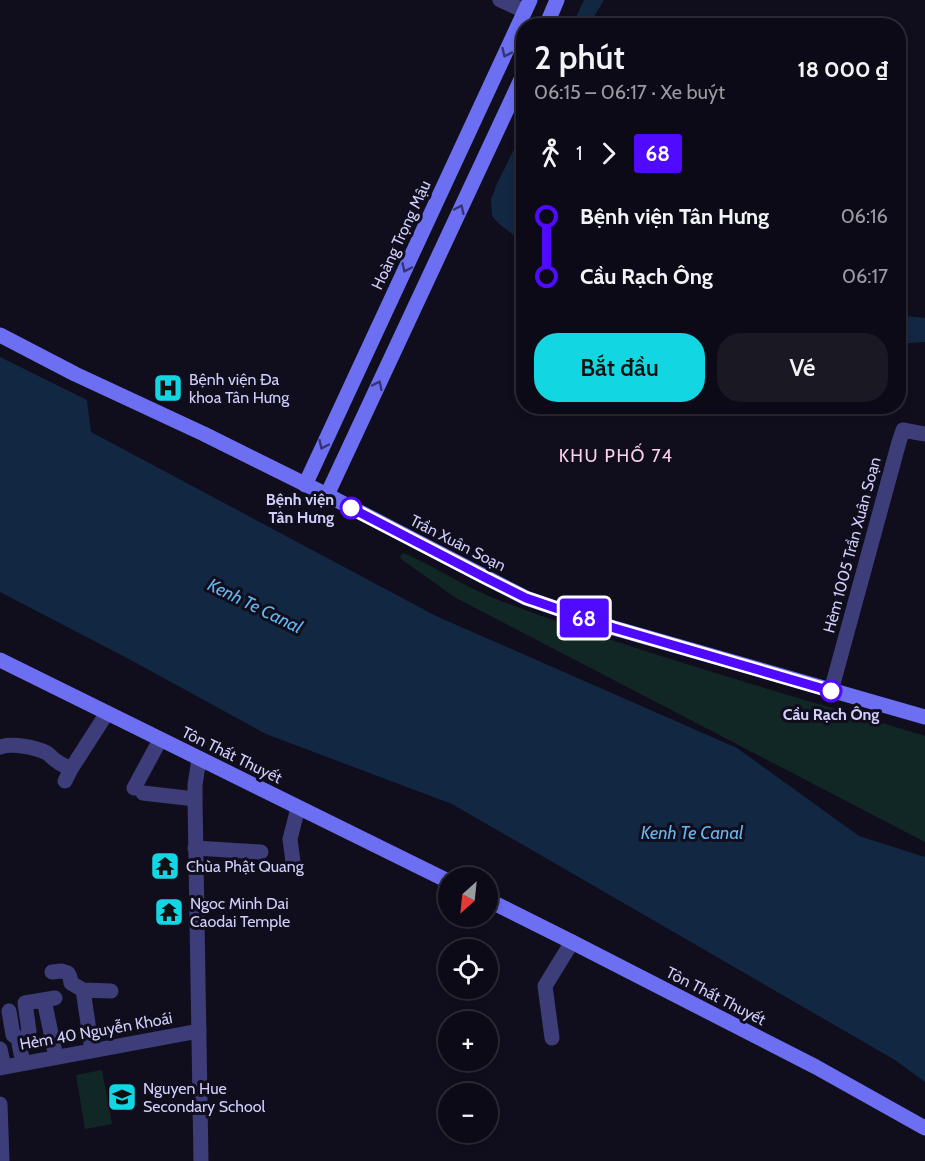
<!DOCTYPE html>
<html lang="vi">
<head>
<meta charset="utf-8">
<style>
  :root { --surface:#0c0a16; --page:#1a1823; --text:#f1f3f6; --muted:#9a9aa1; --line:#2c2b35; --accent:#12d7e2 }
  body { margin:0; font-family:Cabin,sans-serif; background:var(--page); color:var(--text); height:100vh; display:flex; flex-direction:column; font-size:22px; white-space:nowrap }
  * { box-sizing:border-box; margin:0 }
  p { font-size:20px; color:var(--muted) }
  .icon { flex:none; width:33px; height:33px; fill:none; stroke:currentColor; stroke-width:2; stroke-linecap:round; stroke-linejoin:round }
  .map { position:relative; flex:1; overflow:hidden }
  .side { position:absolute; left:516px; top:18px; width:390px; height:396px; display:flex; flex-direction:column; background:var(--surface); border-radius:24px; box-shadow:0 3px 9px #0003,0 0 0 2px var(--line) }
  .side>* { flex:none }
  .badge { padding:0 12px; border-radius:4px; font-size:21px; line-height:39px }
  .needle { width:39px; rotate:207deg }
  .controls { position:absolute; left:438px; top:867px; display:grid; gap:12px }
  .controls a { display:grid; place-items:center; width:60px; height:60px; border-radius:50%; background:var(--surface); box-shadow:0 3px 9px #0003,0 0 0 2px var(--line); font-size:30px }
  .map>.badge { position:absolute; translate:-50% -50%; box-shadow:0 0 0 3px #fff }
  .legs { display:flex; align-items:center; gap:9px; height:66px; padding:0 18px; font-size:20px }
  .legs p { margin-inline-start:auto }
  .head { display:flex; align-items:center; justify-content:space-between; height:102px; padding:0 18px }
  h1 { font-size:33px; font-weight:600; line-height:45px }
  .button { display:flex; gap:12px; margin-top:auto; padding:12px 18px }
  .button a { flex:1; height:69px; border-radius:24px; background:var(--accent); color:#111; font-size:24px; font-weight:600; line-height:69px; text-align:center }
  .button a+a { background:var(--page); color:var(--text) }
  ul { padding:0 18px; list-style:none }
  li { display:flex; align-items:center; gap:21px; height:60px; font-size:22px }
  li i { display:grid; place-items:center; width:9px; height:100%; margin:0 8px; background:currentColor }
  li i::after { content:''; width:15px; height:15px; margin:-8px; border:4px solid; border-radius:50%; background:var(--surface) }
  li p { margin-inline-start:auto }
  li:first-child i { background:linear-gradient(#0000 50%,currentColor 0) }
  li:last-child i { background:linear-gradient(currentColor 50%,#0000 0) }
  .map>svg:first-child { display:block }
  .green { fill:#112725 }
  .water { fill:#122742 }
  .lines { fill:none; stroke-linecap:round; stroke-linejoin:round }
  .minor { stroke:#3c3d79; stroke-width:15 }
  .tertiary { stroke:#3c3d79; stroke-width:15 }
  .secondary { stroke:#6d6ff3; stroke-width:15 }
  .oneway { stroke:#353573 }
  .line-1-casing { stroke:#fff; stroke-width:14 }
  .line-1 { stroke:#4f0aff; stroke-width:9 }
  .stop-1-dot { fill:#fff; stroke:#4f0aff; stroke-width:3 }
  .labels { text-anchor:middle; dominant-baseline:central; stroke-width:6; stroke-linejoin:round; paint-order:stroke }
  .street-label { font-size:16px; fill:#d1cefb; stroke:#100e1d }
  .poi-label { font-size:16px; fill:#d1cefb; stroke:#100e1d; text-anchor:start }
  .stop-label { font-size:16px; font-weight:bold; fill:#d1cefb; stroke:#100e1d; text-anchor:end }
  .neighbourhood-label { font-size:18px; letter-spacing:1.5px; fill:#fbd0ed; stroke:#100e1d }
  .water-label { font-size:18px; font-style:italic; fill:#65b7f2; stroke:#100e1d }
</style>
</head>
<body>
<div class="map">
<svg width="925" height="1161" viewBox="0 0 925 1161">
  <rect width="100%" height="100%" fill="#100e1d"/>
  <path class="green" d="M403 553C435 566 464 587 496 599 636 653 782 692 925 736V842L456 598 401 559 400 556Z
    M102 1070 112 1124 85 1129 76 1075Z"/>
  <path class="water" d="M584 0H604L589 25H572Z
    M523 131V242L499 224 492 216 491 200 496 186Z
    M898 315 925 318V342L899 344Z
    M0 357 87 400 91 432 436 616 737 748 859 836 925 857V1082L895 1060 452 804 266 734 127 658 0 592Z"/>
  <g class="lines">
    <path class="minor" d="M500 0 525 11
      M831 691 899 442 903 430 925 434
      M0 747C13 743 35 747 47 753 51 756 54 760 58 762 62 765 67 767 71 769
      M65 781 71 769 107 713
      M134 788 160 740
      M143 793 195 799
      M195 848 261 852
      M293 862 290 839 298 808
      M52 972 62 971 68 973 70 977 71 983 83 990 111 991
      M83 990 92 1050
      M44 1000 56 1057
      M9 1011 13 1035 18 1039 23 1063
      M552 1038 545 986 572 942
      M18 1039 25 1038 29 1031 25 1003 55 998
      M0 1049 4 1067
      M0 1068 199 1031
      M0 1104 2 1161"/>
    <path class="tertiary" d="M199 759 195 785V799L201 1161"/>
    <path class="secondary" d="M546 26 557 0
      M0 335 75 374 204 434 327 495 526 598 614 628 925 717
      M305 485 530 0
      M327 495 524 73
      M0 660 448 881
      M488 900 572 942 816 1067 925 1128"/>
  </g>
  <defs><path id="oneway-chevron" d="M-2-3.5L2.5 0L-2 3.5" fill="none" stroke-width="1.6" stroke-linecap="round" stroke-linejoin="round" transform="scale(1.5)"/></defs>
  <g class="oneway">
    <use href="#oneway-chevron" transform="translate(506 53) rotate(115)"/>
    <use href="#oneway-chevron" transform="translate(460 209) rotate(-65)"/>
    <use href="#oneway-chevron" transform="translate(406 268) rotate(115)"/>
    <use href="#oneway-chevron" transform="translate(378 385) rotate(-65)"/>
    <use href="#oneway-chevron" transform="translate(323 445) rotate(115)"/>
  </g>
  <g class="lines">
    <g class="line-1-casing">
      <path id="line-1" d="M351 508 486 578 526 598 614 628 831 691"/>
    </g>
    <use href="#line-1" class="line-1"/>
  </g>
  <defs>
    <g id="hospital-square" transform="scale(1.5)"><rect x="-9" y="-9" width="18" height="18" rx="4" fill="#12d7e2" stroke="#100e1d"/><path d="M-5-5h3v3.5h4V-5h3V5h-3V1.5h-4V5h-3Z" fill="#111"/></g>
    <g id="temple-square" transform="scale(1.5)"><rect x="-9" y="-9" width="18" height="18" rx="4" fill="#12d7e2" stroke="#100e1d"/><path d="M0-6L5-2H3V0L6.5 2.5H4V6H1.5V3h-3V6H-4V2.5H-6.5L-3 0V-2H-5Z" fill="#111"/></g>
    <g id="school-square" transform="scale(1.5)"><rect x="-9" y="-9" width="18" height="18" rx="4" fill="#12d7e2" stroke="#100e1d"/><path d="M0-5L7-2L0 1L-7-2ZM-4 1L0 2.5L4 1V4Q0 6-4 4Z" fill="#111"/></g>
  </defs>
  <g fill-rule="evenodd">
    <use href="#hospital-square" x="168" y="388"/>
    <use href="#temple-square" x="165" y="866"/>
    <use href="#temple-square" x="169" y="912"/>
    <use href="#school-square" x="122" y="1097"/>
  </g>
  <g class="stop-1-dot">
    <circle cx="351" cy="508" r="10"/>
    <circle cx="831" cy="691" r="10"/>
  </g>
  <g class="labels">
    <g class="street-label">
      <text transform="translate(401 235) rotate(-65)">Hoàng Trọng Mậu</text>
      <text transform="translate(458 543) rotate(27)">Trần Xuân Soạn</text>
      <text transform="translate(852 545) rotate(-75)">Hẻm 1005 Trần Xuân Soạn</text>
      <text transform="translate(232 755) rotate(26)">Tôn Thất Thuyết</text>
      <text transform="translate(716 996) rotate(27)">Tôn Thất Thuyết</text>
      <text transform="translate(96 1031) rotate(-10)">Hẻm 40 Nguyễn Khoái</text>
    </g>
    <g class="poi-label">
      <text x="189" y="379">Bệnh viện Đa<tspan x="189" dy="18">khoa Tân Hưng</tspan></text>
      <text x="186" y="866">Chùa Phật Quang</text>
      <text x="190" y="903">Ngoc Minh Dai<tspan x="190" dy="18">Caodai Temple</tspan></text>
      <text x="143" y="1088">Nguyen Hue<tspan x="143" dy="18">Secondary School</tspan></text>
    </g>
    <g class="stop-label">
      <text x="334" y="499">Bệnh viện<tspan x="334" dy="18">Tân Hưng</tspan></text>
      <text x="831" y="714" text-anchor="middle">Cầu Rạch Ông</text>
    </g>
    <g class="neighbourhood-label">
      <text x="616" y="456">KHU PHỐ 74</text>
    </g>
    <g class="water-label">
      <text transform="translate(255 606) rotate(26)">Kenh Te Canal</text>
      <text x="692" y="833">Kenh Te Canal</text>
    </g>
  </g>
</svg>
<div class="controls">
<a><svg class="needle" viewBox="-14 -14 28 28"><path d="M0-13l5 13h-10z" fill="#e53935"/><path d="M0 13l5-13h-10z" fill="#9a9aa1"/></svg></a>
<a><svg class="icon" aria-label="locate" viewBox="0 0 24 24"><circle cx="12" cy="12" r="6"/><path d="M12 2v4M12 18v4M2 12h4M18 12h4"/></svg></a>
<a>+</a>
<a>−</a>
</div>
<b class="badge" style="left:584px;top:618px;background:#4f0aff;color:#fff">68</b>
<section class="side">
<div class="head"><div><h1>2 phút</h1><p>06:15 – 06:17 · Xe buýt</p></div><b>18 000 ₫</b></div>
<div class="legs"><svg class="icon" aria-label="walk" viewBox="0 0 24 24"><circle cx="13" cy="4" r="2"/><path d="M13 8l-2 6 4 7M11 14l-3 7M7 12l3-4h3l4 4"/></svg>1<svg class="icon" aria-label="forward" viewBox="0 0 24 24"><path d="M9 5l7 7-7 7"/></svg><b class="badge" style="background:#4f0aff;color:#fff">68</b></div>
<ul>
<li><i style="color:#4f0aff"></i><b>Bệnh viện Tân Hưng</b><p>06:16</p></li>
<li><i style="color:#4f0aff"></i><b>Cầu Rạch Ông</b><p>06:17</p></li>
</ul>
<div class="button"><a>Bắt đầu</a><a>Vé</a></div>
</section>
</div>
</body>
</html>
